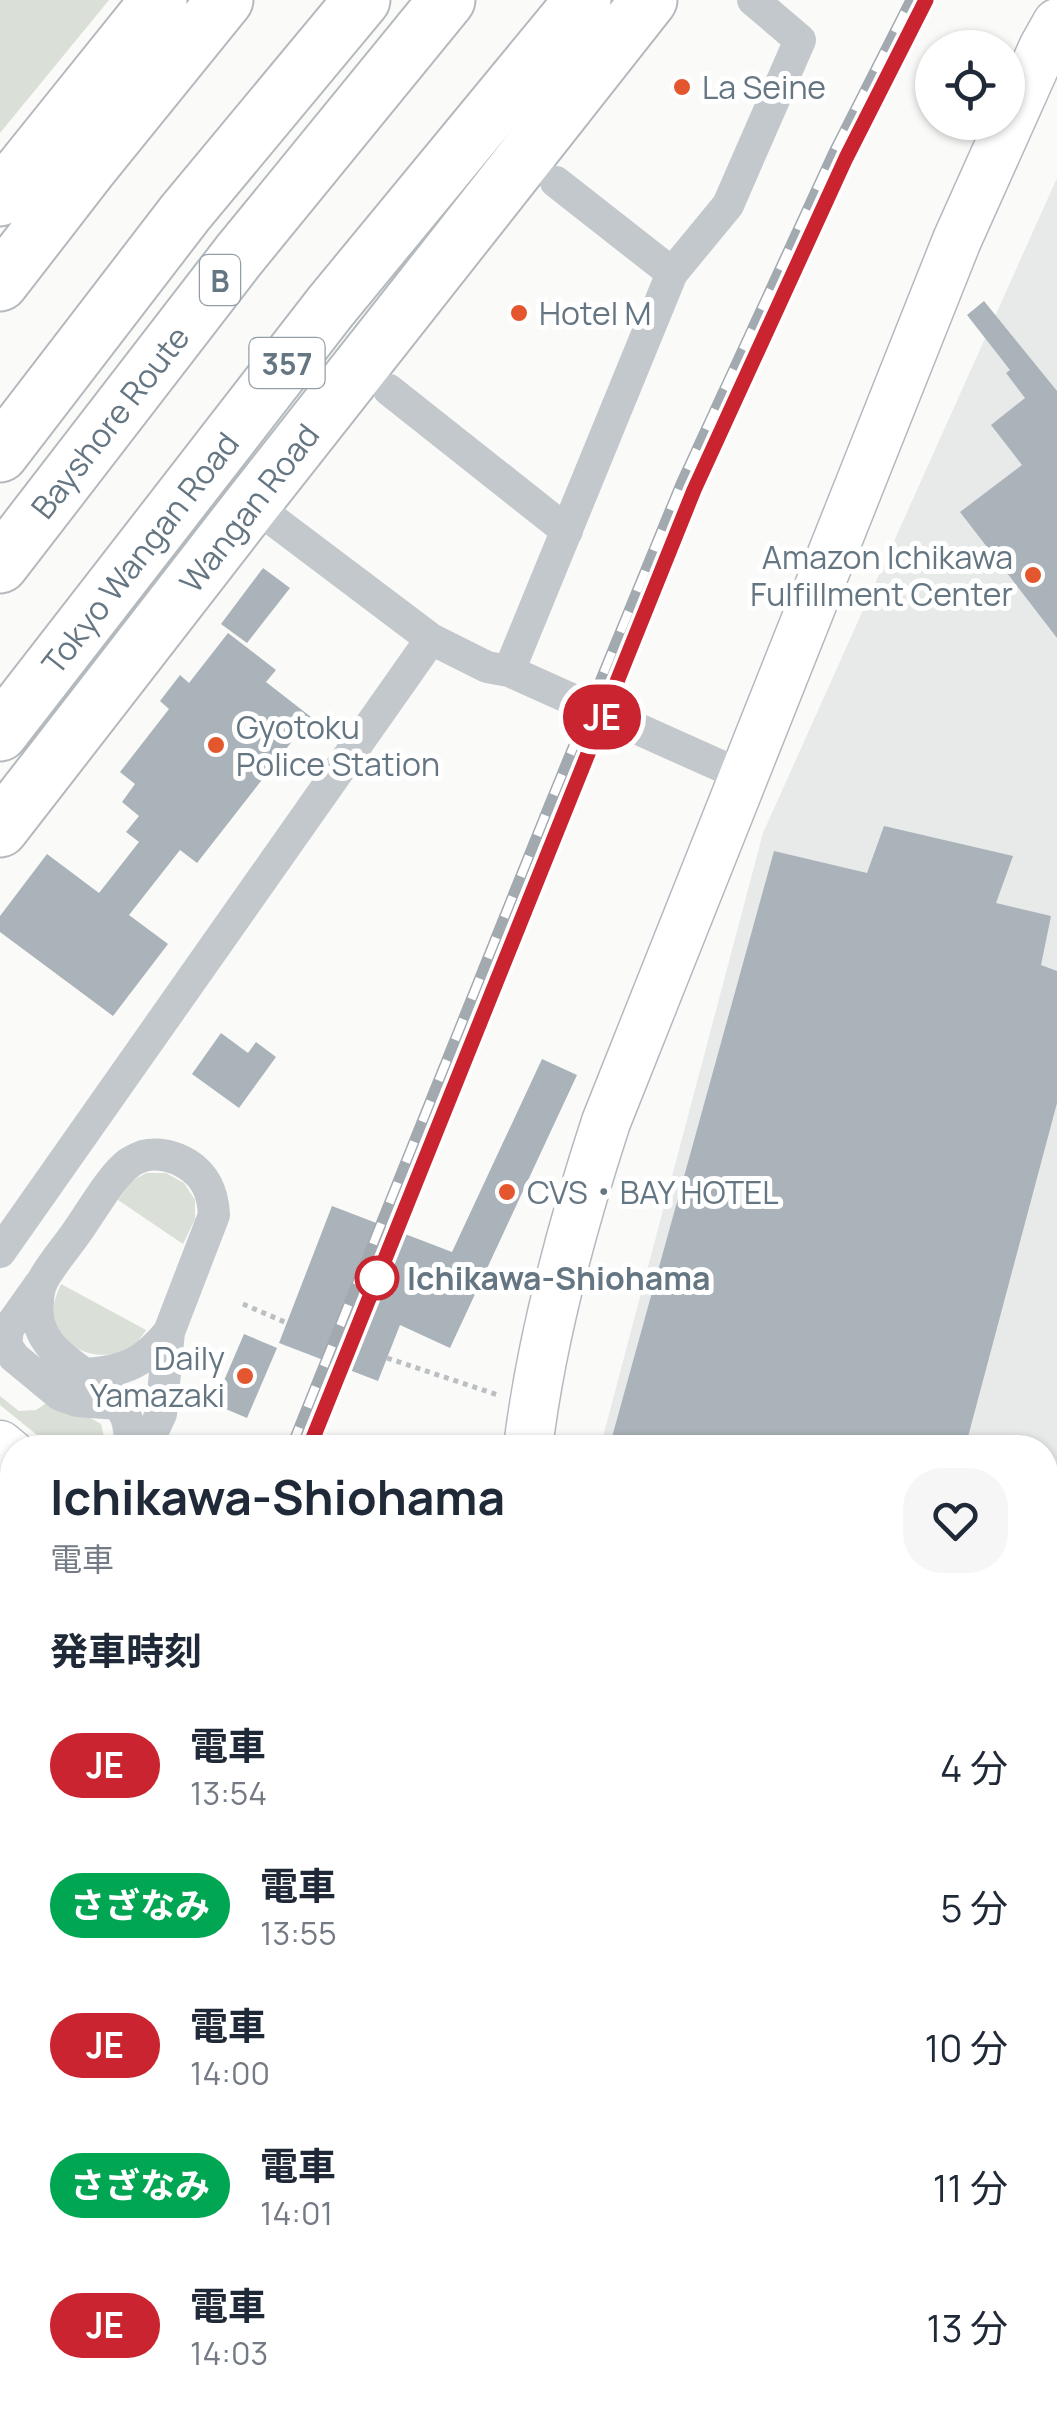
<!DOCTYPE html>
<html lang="ja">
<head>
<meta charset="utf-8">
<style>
  :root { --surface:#fff; --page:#f6f6f7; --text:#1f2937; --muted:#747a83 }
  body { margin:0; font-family:Manrope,"Noto Sans JP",sans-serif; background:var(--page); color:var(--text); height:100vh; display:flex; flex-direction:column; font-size:38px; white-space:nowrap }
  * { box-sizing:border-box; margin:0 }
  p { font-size:32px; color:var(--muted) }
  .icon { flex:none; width:55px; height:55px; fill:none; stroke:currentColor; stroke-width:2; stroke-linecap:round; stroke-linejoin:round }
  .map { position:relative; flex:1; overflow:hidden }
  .drawer { position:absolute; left:0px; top:1435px; width:1058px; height:980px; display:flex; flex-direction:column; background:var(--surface); border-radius:40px 40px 0 0; box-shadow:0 2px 8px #0004 }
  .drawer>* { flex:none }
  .badge { padding:0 20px; border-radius:32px; font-size:35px; line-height:65px }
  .tools { position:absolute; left:915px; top:30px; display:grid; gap:20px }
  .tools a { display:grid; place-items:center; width:110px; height:110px; border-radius:50%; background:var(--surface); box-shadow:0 2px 8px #0004; font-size:50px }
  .map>.badge { position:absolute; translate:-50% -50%; box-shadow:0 0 0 5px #fff }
  h2 { padding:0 50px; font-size:38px; line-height:90px }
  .round { display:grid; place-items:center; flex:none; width:105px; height:105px; border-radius:40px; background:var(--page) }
  .head { display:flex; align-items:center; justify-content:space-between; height:170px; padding:0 50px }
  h1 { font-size:48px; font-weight:700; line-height:75px }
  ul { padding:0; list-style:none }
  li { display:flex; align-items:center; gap:30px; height:140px; padding:0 50px }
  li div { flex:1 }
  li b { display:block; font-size:38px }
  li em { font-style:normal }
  li .badge { min-width:110px; font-weight:700; text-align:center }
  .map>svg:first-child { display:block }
  .built { fill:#e8e9e9 }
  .green { fill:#dadfd7 }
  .building { fill:#aab3b9 }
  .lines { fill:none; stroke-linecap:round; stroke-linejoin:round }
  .secondary-casing { stroke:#b3babf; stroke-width:51 }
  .highway-casing { stroke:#b4b9bd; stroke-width:59 }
  .path { stroke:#bbbfc2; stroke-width:5; stroke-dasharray:5 5; stroke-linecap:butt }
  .street { stroke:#c3c8cc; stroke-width:32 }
  .secondary { stroke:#fff; stroke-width:48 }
  .highway { stroke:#fff; stroke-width:55 }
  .rail-casing { stroke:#a2aab0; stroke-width:11 }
  .rail { stroke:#fff; stroke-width:8; stroke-dasharray:22; stroke-linecap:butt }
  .line-casing { stroke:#fff; stroke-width:22 }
  .line { stroke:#c9242f; stroke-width:15 }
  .poi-dot { fill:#e4572e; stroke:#fff; stroke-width:4 }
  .stop-dot { fill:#fff; stroke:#c9242f; stroke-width:5 }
  .labels { text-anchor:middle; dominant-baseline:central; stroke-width:10; stroke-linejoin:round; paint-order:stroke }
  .shield { fill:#fff; stroke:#939fa8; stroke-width:2.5 }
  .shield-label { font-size:30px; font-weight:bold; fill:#657683 }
  .poi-label { font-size:32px; fill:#657683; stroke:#fff; text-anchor:start }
  .street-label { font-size:32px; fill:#657683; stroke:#fff }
  .stop-label { font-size:32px; font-weight:bold; fill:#657683; stroke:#fff; text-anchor:start }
</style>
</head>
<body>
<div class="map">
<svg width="1057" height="2415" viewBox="0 0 1057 2415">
  <rect width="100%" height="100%" fill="#fafaf8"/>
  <path class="built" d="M1057 178V2400L1045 2385V1448H600L763 833Z
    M487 2403V2402L817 2403 801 2415H471Z"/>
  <path class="green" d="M0 0H109L0 133Z
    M146 1173H166L184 1183 195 1200V1219L183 1244 118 1200 132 1181Z
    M61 1284 146 1330C144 1333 138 1342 136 1343 109 1367 58 1353 54 1315 52 1304 57 1294 61 1284Z
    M0 1396 19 1411 36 1410 48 1402 87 1416 101 1424 104 1437 98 1447H52L0 1405Z
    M1045 2395 1057 2410V2415H1003L1007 2403 1045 2402Z"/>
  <path class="building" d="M984 301 1057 391V638L960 512 1022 465 991 425 1025 398 1006 373 1010 370 967 315Z
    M263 568 290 588 247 643 221 624Z
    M228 633 276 670 266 682 311 717 197 863 180 850 129 915 168 944 113 1016 0 932V916L47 854 99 893 139 842 126 832 139 816 122 802 135 784 120 772 169 709 160 701 180 675 189 683Z
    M884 826 1013 856 996 903 1051 916 1041 965 1057 971V1103L965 1448H609L774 851 867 873Z
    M221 1033 248 1053 256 1042 276 1057 239 1108 192 1074Z
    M542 1059 577 1075 450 1348 400 1325 378 1381 279 1343 332 1206 452 1252Z
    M244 1334 277 1348 247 1418 214 1404Z"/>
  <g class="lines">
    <g class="secondary-casing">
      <path id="secondary" d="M0 1445 12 1455
        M528 1448C541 1339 572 1226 606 1122L957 240 1043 48 1057 23
        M1045 1679 1057 1670
        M0 1874 12 1844
        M862 2415 875 2405
        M976 2415 983 2402"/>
    </g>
    <g class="highway-casing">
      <path id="highway" d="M0 198 159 0
        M0 283 89 168 225 0
        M0 454 185 213 362 0
        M0 565 239 255 447 0
        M0 733 331 306 583 0
        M0 829 252 504 649 0"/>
    </g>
    <path class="path" d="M243 1304 287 1323
      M342 1342 346 1335
      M387 1358 498 1395"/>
    <path class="street" d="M556 182 672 273
      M389 390 567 531
      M252 504 431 639 487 667 509 671 743 776
      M509 671 672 273 728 205 800 40 753 0
      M0 1252 431 639
      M40 1284 8 1329 6 1345 14 1357 60 1395 77 1401 119 1404
      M86 1374C125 1371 144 1363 169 1332
      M130 1448C130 1437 130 1427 126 1417 106 1370 31 1363 38 1302 38 1295 40 1286 43 1280 51 1265 64 1250 74 1236 89 1216 110 1177 129 1163 133 1160 138 1158 143 1156 157 1152 174 1156 187 1164 206 1176 213 1193 214 1215L169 1332 161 1414 152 1433 135 1448
      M1045 2272 1057 2263"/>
    <use href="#secondary" class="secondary"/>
    <use href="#highway" class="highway"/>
    <g class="rail-casing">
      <path id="rail" d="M291 1448 545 816 681 484 834 152 911 0
        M309 1448 640 622
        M0 2160 12 2130
        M0 2204 12 2174"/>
    </g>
    <use href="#rail" class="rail"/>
  </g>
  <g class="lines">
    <g class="line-casing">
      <path id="line" d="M309 1448 694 490 846 158 926 0"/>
    </g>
    <use href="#line" class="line"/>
  </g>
  <g class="poi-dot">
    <circle cx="682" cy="87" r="10"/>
    <circle cx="519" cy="313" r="10"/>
    <circle cx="1033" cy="575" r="10"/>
    <circle cx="216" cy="745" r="10"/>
    <circle cx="507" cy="1192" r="10"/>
    <circle cx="245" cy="1376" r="10"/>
  </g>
  <circle class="stop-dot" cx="377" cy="1278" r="20"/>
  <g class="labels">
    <g class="shield">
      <rect x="200" y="255" width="40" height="50" rx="8"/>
      <rect x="249.5" y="338" width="75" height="50" rx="8"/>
    </g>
    <g class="shield-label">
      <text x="220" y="280">B</text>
      <text x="287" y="363">357</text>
    </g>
    <g class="poi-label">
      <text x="702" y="87">La Seine</text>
      <text x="539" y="313">Hotel M</text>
      <text x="1013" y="557" text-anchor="end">Amazon Ichikawa<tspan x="1013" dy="37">Fulfillment Center</tspan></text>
      <text x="236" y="727">Gyotoku<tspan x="236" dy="37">Police Station</tspan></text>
      <text x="527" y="1192">CVS・BAY HOTEL</text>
      <text x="225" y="1358" text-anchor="end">Daily<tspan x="225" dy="37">Yamazaki</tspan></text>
    </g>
    <g class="street-label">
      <text transform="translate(110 422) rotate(-52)">Bayshore Route</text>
      <text transform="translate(249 508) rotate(-52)">Wangan Road</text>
      <text transform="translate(140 553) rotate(-52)">Tokyo Wangan Road</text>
    </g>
    <g class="stop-label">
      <text x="407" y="1278">Ichikawa-Shiohama</text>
    </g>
  </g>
</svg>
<div class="tools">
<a><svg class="icon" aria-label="locate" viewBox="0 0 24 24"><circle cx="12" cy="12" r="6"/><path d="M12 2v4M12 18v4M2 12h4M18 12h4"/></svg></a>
</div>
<b class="badge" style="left:602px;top:717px;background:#c9242f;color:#fff">JE</b>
<section class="drawer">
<div class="head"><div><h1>Ichikawa-Shiohama</h1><p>電車</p></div><a class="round"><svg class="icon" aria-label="heart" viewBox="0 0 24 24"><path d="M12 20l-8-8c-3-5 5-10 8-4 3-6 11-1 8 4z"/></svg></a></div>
<h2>発車時刻</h2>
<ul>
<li><span class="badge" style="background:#c9242f;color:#fff">JE</span><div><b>電車</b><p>13:54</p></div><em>4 分</em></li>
<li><span class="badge" style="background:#00a651;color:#fff">さざなみ</span><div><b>電車</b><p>13:55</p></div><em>5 分</em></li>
<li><span class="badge" style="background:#c9242f;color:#fff">JE</span><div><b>電車</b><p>14:00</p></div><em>10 分</em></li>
<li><span class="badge" style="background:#00a651;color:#fff">さざなみ</span><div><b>電車</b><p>14:01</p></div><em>11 分</em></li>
<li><span class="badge" style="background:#c9242f;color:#fff">JE</span><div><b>電車</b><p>14:03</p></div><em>13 分</em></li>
</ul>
</section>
</div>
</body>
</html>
